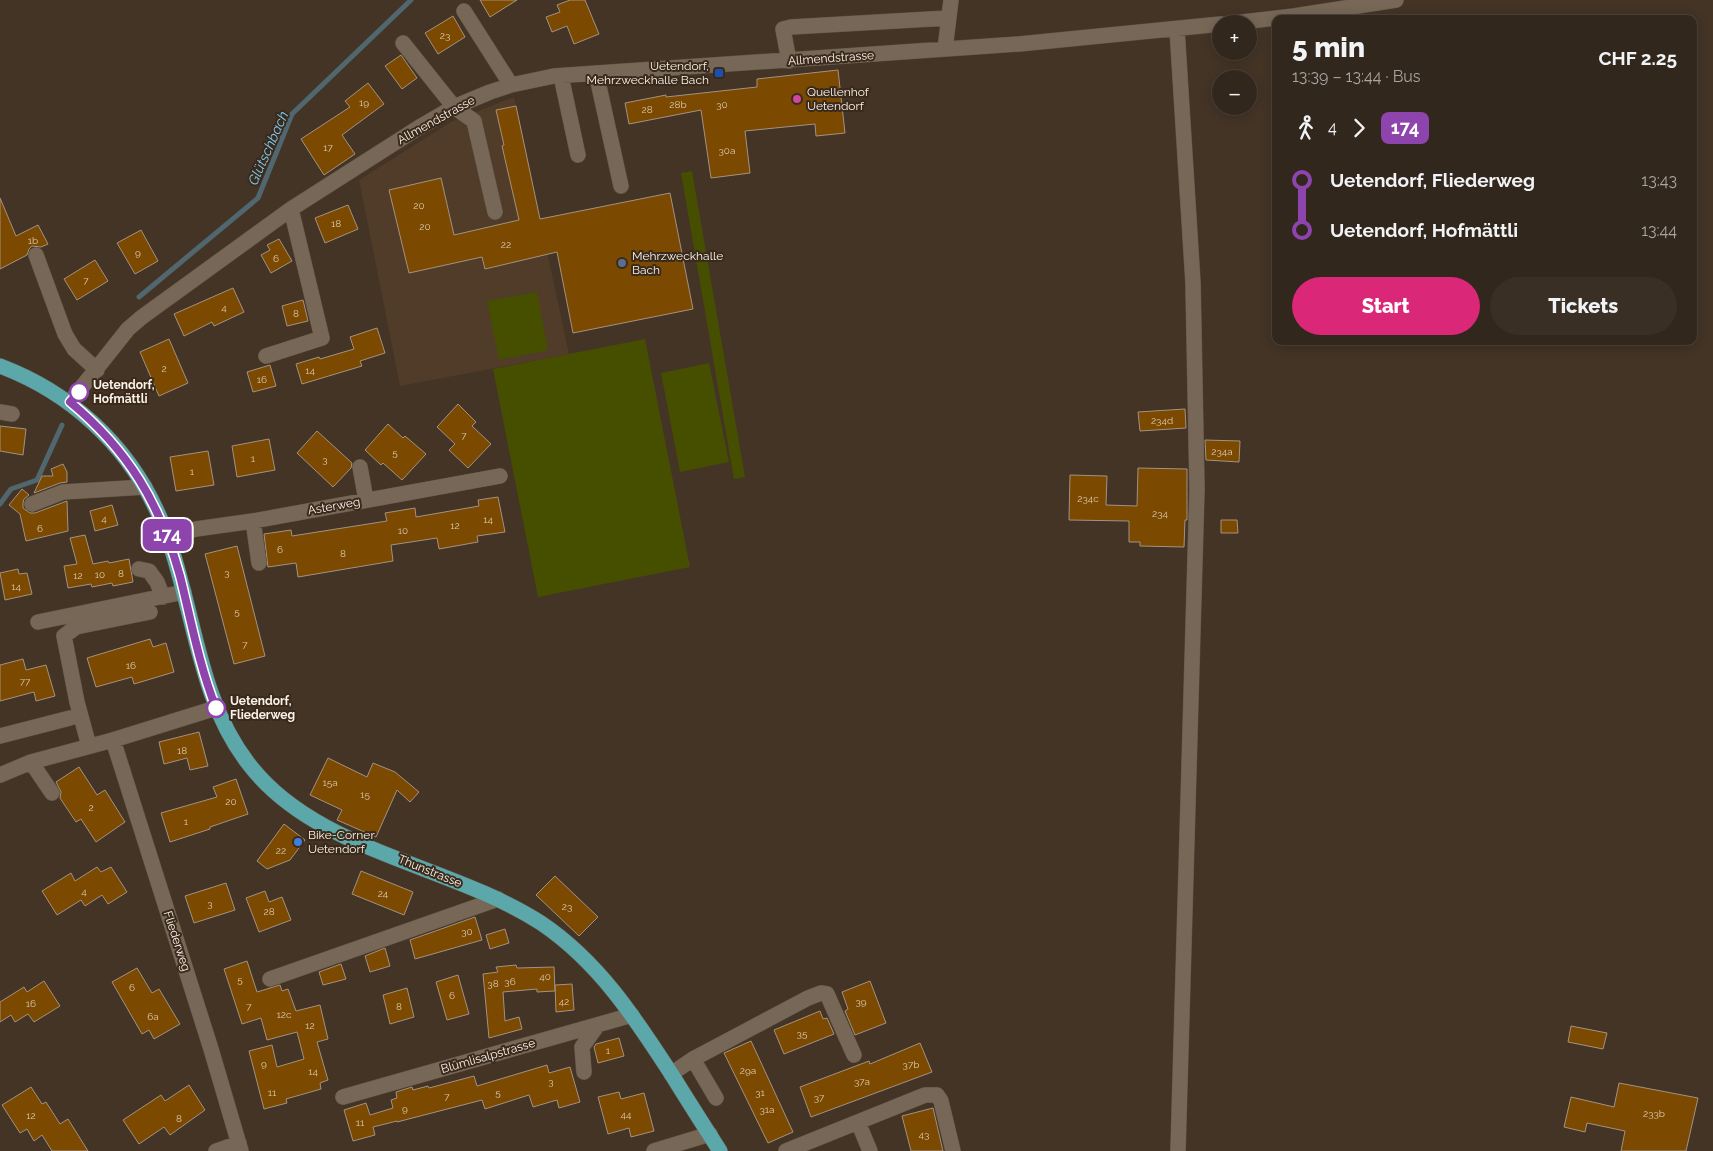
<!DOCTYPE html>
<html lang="en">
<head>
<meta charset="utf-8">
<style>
  :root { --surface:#32271c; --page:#3a2f25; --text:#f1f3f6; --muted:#a8a5a3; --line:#4d443b; --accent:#db2777 }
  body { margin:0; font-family:Raleway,sans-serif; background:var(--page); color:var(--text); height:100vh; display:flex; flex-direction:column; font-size:19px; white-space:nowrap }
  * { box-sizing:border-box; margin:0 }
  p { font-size:16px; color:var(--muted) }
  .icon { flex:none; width:28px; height:28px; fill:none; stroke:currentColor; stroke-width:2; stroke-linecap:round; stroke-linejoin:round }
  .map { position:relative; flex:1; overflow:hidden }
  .drawer { position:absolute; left:1272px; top:15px; width:425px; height:330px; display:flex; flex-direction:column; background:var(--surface); border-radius:10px; box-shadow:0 2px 12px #0003,0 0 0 1px var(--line) }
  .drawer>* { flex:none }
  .badge { padding:0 10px; border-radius:8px; font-size:18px; line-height:32px }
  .tools { position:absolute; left:1212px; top:15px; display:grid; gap:10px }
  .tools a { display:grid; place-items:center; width:45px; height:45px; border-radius:50%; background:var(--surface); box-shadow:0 2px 12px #0003,0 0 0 1px var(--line); font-size:25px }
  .map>.badge { position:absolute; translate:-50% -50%; box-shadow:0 0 0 2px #fff }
  .legs { display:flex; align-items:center; gap:8px; height:55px; padding:0 20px; font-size:16px }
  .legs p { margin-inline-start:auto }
  .head { display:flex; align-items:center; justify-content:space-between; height:85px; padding:0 20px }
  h1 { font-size:28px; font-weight:800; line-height:38px }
  .cta { display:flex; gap:10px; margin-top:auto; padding:10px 20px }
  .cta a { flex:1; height:58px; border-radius:30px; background:var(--accent); color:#fff; font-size:20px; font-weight:800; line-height:58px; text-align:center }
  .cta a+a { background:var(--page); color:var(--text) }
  ul { padding:0 20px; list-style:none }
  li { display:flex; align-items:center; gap:18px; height:50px; font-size:19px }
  li i { display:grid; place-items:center; width:8px; height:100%; margin:0 6px; background:currentColor }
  li i::after { content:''; width:12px; height:12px; margin:-6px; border:4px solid; border-radius:50%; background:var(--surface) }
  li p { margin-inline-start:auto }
  li:first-child i { background:linear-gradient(#0000 50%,currentColor 0) }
  li:last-child i { background:linear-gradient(currentColor 50%,#0000 0) }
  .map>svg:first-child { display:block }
  .built { fill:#503c28 }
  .green { fill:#464f00 }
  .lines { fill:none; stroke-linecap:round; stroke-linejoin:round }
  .stream { stroke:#516770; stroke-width:5 }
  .building { fill:#7b4900; stroke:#a49281 }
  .minor-casing { stroke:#605447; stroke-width:16 }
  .major-casing { stroke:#605447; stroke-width:16 }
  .minor { stroke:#776757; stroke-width:15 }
  .major { stroke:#5ba7aa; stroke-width:15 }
  .line-1-casing { stroke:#fff; stroke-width:11 }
  .line-1 { stroke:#8e44ad; stroke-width:8 }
  .transit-dot { fill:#1a4fb4; stroke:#392a1c; stroke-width:2 }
  .hotel-dot { fill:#d1479c; stroke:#392a1c; stroke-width:2 }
  .service-dot { fill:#5c6f8a; stroke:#392a1c; stroke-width:2 }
  .stop-1-dot { fill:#fff; stroke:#8e44ad; stroke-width:2.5 }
  .shop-dot { fill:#3f7fe0; stroke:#392a1c; stroke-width:2 }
  .labels { text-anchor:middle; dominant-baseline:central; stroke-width:4; stroke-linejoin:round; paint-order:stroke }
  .number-label { font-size:10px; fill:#dbc8ae }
  .street-label { font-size:12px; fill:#fbf2e8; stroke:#392a1c }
  .poi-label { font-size:12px; fill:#fbf2e8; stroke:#392a1c; text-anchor:start }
  .stop-label { font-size:12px; font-weight:bold; fill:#fbf2e8; stroke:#392a1c; text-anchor:start }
  .water-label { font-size:14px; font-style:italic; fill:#81caf4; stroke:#392a1c }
</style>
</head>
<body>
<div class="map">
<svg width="1713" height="1151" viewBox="0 0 1713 1151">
  <rect width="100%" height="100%" fill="#433426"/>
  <path class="built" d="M514 97 569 354 400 386 359 180 451 122Z"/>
  <path class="green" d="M692 171 745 477 734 479 681 173Z
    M537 292 548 350 499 360 487 301Z
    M645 339 690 567 538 597 493 369Z
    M709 363 729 462 680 472 661 373Z"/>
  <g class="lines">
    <path class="stream" d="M139 297 258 198 292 114 411 0
      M0 504 11 489 37 480 62 425"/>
  </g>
  <path class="building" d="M480 0H517L490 17Z
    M570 0H585L599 34 574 44 567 26 552 32 546 17 560 12 557 5Z
    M453 16 465 37 438 54 425 33Z
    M401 55 417 78 402 89 385 66Z
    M838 70 845 133 816 136 815 124 745 131 750 173 711 178 701 110 629 124 625 103 666 95V97L757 87V79Z
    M368 83 384 104 342 135 355 154 324 175 301 139 350 107 345 101Z
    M516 106 540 219 670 193 693 309 573 333 557 252 485 269 482 257 409 273 389 190 441 178 454 235 519 220 502 146 504 145 496 110Z
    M0 198 16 236 38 225 48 244 41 247 32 246 29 249 27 255 0 269Z
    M348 205 358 229 325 243 315 218Z
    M141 230 158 261 135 274 117 243Z
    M279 239 292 261 271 273 261 255 270 250 267 245Z
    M95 260 108 281 77 300 64 279Z
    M233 288 244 312 214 326 212 322 184 336 174 314Z
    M303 300 308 321 287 326 282 306Z
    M377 328 385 353 360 361 362 366 302 384 296 364 319 357 320 359 354 349 350 337Z
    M169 339 188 383 159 396 140 352Z
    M270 365 276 386 253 392 247 372Z
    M458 404 476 422 472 426 491 444 468 468 449 450 455 444 437 427Z
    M1185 409 1186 428 1140 431 1138 412Z
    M388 424 403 438 405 436 426 454 402 480 383 463 381 465 365 450Z
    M0 426 26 429 23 455 0 451Z
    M317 431 352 463 351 468 333 487 297 453Z
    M269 439 275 470 237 477 232 446Z
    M1205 440 1240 441 1239 462 1206 460Z
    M208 451 214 485 176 491 170 457Z
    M63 464 67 472V482L60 483 34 493 42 476H53L51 469Z
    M1138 468 1187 469V520H1185L1184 547 1140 546V542H1129V521L1069 520 1070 475 1107 476 1106 505 1137 506Z
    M22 489 29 495 24 499 23 503V508L30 513H35L67 501 68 531 26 541 20 514 9 505Z
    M498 497 505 532 477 536 478 542 439 549 437 538 391 545 393 561 298 577 296 563 268 567 264 534 291 530 292 536 387 521 385 513 415 508 416 517 479 506 478 500Z
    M112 505 118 525 95 531 90 511Z
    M1221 520H1237L1238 533H1221Z
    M85 535 93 564 108 561 109 563 129 559 133 582 113 586 112 583 92 587 91 584 68 588 64 566 77 564 70 538Z
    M237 546 265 656 234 664 205 554Z
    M18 569 19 574 27 573 32 594 5 600 0 573Z
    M150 639 153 647 166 643 174 672 134 684 132 677 96 687 87 658Z
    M23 659 26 670 46 665 55 696 36 701 34 692 0 701V665Z
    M199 732 208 766 190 770 187 758 164 764 159 742Z
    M328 758 367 777 373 763 395 772 419 792 410 802 397 790 376 837 337 820 342 810 310 795Z
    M79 767 97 795 105 790 125 822 96 842 81 819 76 822 60 798 61 792 56 782Z
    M236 779 248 814 210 827V829L170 842 161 813 217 797 213 787Z
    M284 824 305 840 290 860 267 869 257 861Z
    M97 867 101 872 111 867 127 892 108 904 102 895 85 906 81 900 57 915 42 891 71 873 75 881Z
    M361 871 413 892 404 915 352 894Z
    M555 876 598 917 579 936 536 895Z
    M226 883 235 910 194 923 185 896Z
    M265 891 269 902 282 897 291 920 259 932 246 898Z
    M475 917 482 940 415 959 410 940Z
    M505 929 509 943 490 949 486 935Z
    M385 948 390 966 370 972 365 956Z
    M247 961 257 992 280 985 282 991 288 989 296 1011 320 1005 328 1039 317 1042 328 1080 320 1083 321 1089 286 1099 287 1103 264 1109 249 1051 272 1045 277 1067 304 1059 297 1032 267 1040 261 1018 242 1024 224 969Z
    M341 964 346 979 323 985 319 972Z
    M516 965 517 968 554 967 555 991 537 992V989L503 992 505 1021 519 1017 522 1029 489 1038 483 974 498 972 496 967Z
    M137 968 152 993 159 989 180 1024 154 1039 149 1030 142 1034 112 982Z
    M458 975 469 1014 447 1020 436 982Z
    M44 981 60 1006 34 1022 28 1014 15 1022 11 1015 0 1022V1002L24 987 27 992Z
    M870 981 886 1023 855 1035 845 1011 848 1009 842 992Z
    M572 984 574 1010 556 1012 555 985Z
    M407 988 414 1017 390 1024 383 995Z
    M820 1011 823 1019 827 1018 834 1034 784 1054 774 1030Z
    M1571 1026 1607 1033 1603 1049 1568 1042Z
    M619 1038 624 1056 598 1063 594 1047 596 1044Z
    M751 1041 793 1132 768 1143 724 1053Z
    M920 1043 932 1072 811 1117 800 1087 869 1061 870 1064Z
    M547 1065 549 1073 570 1067 580 1102 559 1108 557 1100 533 1107 529 1095 485 1109 482 1100 397 1122V1121L373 1127 375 1135 353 1141 344 1110 366 1103 370 1115 393 1108 391 1100 397 1098 396 1092 412 1087 413 1090 428 1086 429 1088 474 1076 477 1086Z
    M1619 1083 1698 1098 1686 1151H1621L1625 1131 1587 1123 1585 1132 1564 1127 1571 1097 1614 1107Z
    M189 1085 205 1110 170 1135 164 1127 139 1144 123 1120 161 1095 165 1101Z
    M31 1087 42 1104 46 1102 60 1124 68 1119 88 1151H52L42 1135 34 1141 27 1129 20 1133 2 1105Z
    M619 1092 621 1099 644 1093 654 1131 631 1137 629 1128 608 1134 598 1097Z
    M933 1108 943 1151H911L902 1116Z"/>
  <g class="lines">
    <g class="minor-casing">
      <path id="minor" d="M464 11 511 85
        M1225 24 1294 16 1396 0
        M1177 29 1193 283 1197 489 1178 1151
        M403 43 454 107 474 121 495 212
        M945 49 951 0
        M789 61 783 29 791 27 948 18
        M596 73 621 186
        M561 76 578 155
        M36 255 65 334 74 349 97 370
        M266 356 322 338 291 209
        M70 402 128 329 142 317 291 209 418 128 454 107 490 92 511 85 554 76 1019 44 1221 24
        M0 412 12 414
        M360 467 366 500
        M32 504 63 492 145 487
        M253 521 259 563
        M168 537 196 529 253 521 500 476
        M139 569 149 571 157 582 163 597
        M38 622 184 592
        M0 736 70 718
        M113 740 211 1049 241 1151
        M89 746 77 702 64 636 76 627 150 612
        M31 762 52 793
        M0 775 31 762 113 740 216 708
        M270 979 498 899
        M693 1059 716 1098
        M584 1072 582 1047 597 1026
        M671 1074 693 1059 808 998 821 993 827 994 854 1055
        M343 1097 632 1015
        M858 1122 870 1151
        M216 1151 239 1143
        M654 1151 710 1134
        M786 1151 925 1095H937L941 1101 953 1151"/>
    </g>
    <g class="major-casing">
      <path id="major" d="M0 366C69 392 126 443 157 511 172 543 180 578 189 613 202 666 214 719 248 763 315 852 450 864 541 923 599 962 635 1018 672 1075 688 1101 704 1126 720 1151"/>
    </g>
    <use href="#minor" class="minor"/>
    <use href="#major" class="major"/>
  </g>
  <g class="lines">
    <g class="line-1-casing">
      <path id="line-1" d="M79 392 70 402C128 450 160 503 180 576 191 620 199 665 216 708"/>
    </g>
    <use href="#line-1" class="line-1"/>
  </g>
  <rect class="transit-dot" x="714" y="68" width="10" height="10" rx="2.5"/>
  <circle class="hotel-dot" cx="797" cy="99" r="5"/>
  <circle class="service-dot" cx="622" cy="263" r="5"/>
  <g class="stop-1-dot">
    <circle cx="79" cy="392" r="9"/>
    <circle cx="216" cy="708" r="9"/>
  </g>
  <circle class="shop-dot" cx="298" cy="842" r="5"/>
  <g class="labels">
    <g class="number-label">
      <text x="445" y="35">23</text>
      <text x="364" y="102">19</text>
      <text x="678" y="104">28b</text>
      <text x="722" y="104">30</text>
      <text x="647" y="109">28</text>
      <text x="328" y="147">17</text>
      <text x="727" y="150">30a</text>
      <text x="419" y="205">20</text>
      <text x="336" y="223">18</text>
      <text x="425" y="226">20</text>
      <text x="33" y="240">1b</text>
      <text x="506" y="244">22</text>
      <text x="138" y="252">9</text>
      <text x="276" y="258">6</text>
      <text x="86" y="280">7</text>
      <text x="224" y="307">4</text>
      <text x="296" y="313">8</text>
      <text x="164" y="368">2</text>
      <text x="310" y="370">14</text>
      <text x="262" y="379">16</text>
      <text x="1162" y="420">234d</text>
      <text x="464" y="435">7</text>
      <text x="1222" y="451">234a</text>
      <text x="395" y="452">5</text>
      <text x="253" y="458">1</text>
      <text x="325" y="459">3</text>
      <text x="192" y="471">1</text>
      <text x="1088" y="498">234c</text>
      <text x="1160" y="513">234</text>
      <text x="104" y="518">4</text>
      <text x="488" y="519">14</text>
      <text x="455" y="525">12</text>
      <text x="40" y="528">6</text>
      <text x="403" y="530">10</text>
      <text x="280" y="549">6</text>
      <text x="343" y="553">8</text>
      <text x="227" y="572">3</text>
      <text x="121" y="573">8</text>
      <text x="100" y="574">10</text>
      <text x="78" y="575">12</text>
      <text x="16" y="586">14</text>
      <text x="237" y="611">5</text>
      <text x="245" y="644">7</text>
      <text x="131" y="665">16</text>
      <text x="25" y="681">77</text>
      <text x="182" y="750">18</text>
      <text x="330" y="782">15a</text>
      <text x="365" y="794">15</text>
      <text x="231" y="801">20</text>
      <text x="91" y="807">2</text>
      <text x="186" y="821">1</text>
      <text x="281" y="850">22</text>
      <text x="84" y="891">4</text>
      <text x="383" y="893">24</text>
      <text x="210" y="903">3</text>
      <text x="567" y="906">23</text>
      <text x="269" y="911">28</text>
      <text x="467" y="931">30</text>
      <text x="545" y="976">40</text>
      <text x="240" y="979">5</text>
      <text x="510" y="981">36</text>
      <text x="493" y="983">38</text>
      <text x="132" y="987">6</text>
      <text x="452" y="995">6</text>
      <text x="564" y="1001">42</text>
      <text x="861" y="1001">39</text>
      <text x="31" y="1003">16</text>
      <text x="249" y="1006">7</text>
      <text x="399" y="1006">8</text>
      <text x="284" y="1014">12c</text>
      <text x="153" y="1016">6a</text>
      <text x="310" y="1025">12</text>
      <text x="802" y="1033">35</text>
      <text x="608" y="1050">1</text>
      <text x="264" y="1063">9</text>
      <text x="911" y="1064">37b</text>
      <text x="748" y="1070">29a</text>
      <text x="313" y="1071">14</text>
      <text x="551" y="1081">3</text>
      <text x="862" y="1081">37a</text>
      <text x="272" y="1092">11</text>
      <text x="498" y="1092">5</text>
      <text x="760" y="1092">31</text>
      <text x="447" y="1096">7</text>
      <text x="819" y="1097">37</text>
      <text x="405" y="1108">9</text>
      <text x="767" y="1109">31a</text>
      <text x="1654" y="1113">233b</text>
      <text x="626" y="1114">44</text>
      <text x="31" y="1115">12</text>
      <text x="179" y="1118">8</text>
      <text x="360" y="1122">11</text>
      <text x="924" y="1134">43</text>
    </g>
    <g class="street-label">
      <text transform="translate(831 58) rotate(-4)">Allmendstrasse</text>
      <text transform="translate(436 120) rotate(-29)">Allmendstrasse</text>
      <text transform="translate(334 506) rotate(-10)">Asterweg</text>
      <text transform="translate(430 871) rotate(22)">Thunstrasse</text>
      <text transform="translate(177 941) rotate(72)">Fliederweg</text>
      <text transform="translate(488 1056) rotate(-16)">Blümlisalpstrasse</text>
    </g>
    <g class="poi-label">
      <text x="709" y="66" text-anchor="end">Uetendorf,<tspan x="709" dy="14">Mehrzweckhalle Bach</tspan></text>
      <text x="807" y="92">Quellenhof<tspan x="807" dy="14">Uetendorf</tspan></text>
      <text x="632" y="256">Mehrzweckhalle<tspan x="632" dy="14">Bach</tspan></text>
      <text x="308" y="835">Bike-Corner<tspan x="308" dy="14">Uetendorf</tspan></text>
    </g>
    <g class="stop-label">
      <text x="93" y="385">Uetendorf,<tspan x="93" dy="14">Hofmättli</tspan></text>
      <text x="230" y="701">Uetendorf,<tspan x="230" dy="14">Fliederweg</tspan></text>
    </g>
    <g class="water-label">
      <text transform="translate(268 148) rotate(-66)">Glütschbach</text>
    </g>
  </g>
</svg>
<div class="tools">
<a>+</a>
<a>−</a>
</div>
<b class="badge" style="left:167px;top:535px;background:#8e44ad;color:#fff">174</b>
<section class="drawer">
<div class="head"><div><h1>5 min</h1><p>13:39 – 13:44 · Bus</p></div><b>CHF 2.25</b></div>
<div class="legs"><svg class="icon" aria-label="walk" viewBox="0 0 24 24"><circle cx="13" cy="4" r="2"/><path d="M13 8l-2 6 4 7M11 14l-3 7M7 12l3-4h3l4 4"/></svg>4<svg class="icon" aria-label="forward" viewBox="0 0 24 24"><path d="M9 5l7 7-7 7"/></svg><b class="badge" style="background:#8e44ad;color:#fff">174</b></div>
<ul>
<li><i style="color:#8e44ad"></i><b>Uetendorf, Fliederweg</b><p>13:43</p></li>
<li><i style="color:#8e44ad"></i><b>Uetendorf, Hofmättli</b><p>13:44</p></li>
</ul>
<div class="cta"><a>Start</a><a>Tickets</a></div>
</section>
</div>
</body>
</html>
